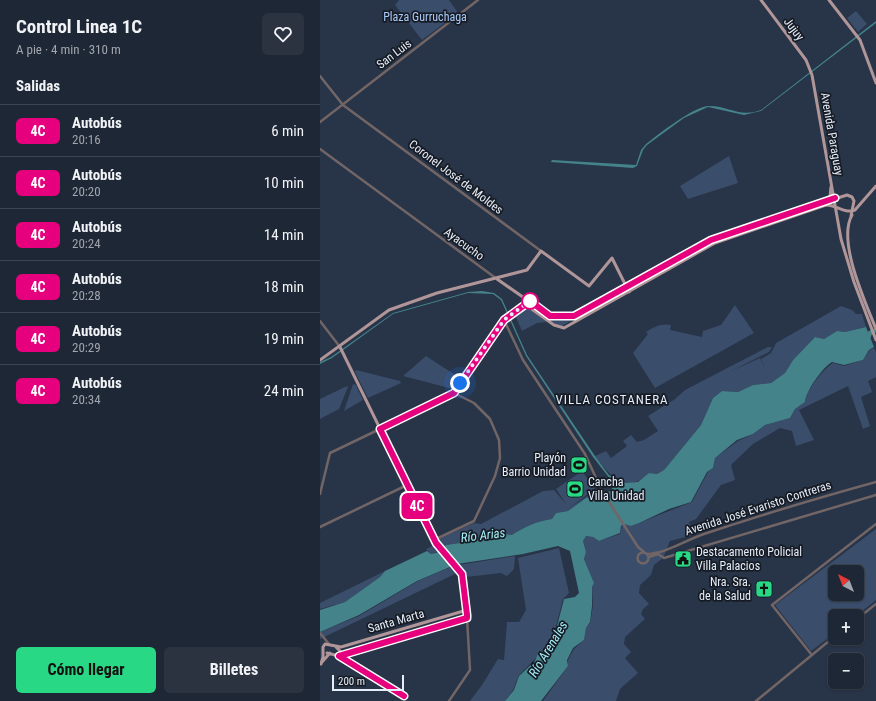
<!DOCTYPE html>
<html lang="es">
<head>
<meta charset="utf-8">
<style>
  :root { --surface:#1e2735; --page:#2b3341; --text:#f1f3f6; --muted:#a1a5ad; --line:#3c4450; --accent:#28d885 }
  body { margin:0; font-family:"Roboto Condensed",sans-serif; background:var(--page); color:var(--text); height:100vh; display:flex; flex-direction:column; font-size:15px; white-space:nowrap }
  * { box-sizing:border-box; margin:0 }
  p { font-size:13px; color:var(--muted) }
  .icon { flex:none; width:22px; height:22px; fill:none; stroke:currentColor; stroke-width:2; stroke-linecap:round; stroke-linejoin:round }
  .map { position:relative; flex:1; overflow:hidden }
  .side { display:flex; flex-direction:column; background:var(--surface); width:320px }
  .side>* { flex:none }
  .badge { padding:0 8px; border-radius:6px; font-size:14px; line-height:26px }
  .needle { width:26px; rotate:318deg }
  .controls { position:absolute; left:508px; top:565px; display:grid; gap:8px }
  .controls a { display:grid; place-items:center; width:36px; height:36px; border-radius:6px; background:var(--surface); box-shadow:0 1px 3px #0004,0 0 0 1px var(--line); font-size:20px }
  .scale { position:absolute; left:12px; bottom:10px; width:72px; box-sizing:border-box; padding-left:4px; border:2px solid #e6eefa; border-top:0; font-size:11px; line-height:14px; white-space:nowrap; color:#e6eefa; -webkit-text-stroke:3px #161b24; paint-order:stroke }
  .you { position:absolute; width:20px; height:20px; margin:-10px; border:3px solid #fff; border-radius:50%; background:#1a73e8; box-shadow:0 0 0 6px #1a73e833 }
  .map>.badge { position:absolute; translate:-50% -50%; box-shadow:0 0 0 2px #fff }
  h2 { padding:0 16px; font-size:15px; line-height:36px }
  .round { display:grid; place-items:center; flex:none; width:42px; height:42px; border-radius:6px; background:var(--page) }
  .headline { display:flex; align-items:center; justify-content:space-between; height:68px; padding:0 16px }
  h1 { font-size:19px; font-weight:700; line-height:30px }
  .cta { display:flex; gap:8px; margin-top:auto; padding:8px 16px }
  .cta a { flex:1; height:46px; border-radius:6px; background:var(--accent); color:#111; font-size:16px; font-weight:700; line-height:46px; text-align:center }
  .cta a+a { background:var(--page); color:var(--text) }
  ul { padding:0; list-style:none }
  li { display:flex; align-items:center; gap:12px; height:52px; padding:0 16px; border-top:1px solid var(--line) }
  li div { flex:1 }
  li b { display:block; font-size:15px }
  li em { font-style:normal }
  li .badge { min-width:44px; font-weight:700; text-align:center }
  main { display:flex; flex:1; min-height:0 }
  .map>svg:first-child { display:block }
  .green { fill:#3a4d6b; fill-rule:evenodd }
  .water { fill:#44838a }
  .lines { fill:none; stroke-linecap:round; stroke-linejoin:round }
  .river { stroke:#44838a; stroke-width:4.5 }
  .minor { stroke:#726566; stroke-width:2.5 }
  .major { stroke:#b09698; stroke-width:3 }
  .line-casing { stroke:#fff; stroke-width:9 }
  .line { stroke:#e6007e; stroke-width:6 }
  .walk { stroke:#e6eefa; stroke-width:4; stroke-dasharray:0 7.2 }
  .stop-dot { fill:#fff; stroke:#e6007e; stroke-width:2 }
  .labels { text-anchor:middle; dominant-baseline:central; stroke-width:3.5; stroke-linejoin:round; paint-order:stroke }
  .park-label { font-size:12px; fill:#abcbfb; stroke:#161b24 }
  .street-label { font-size:12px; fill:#e6eefa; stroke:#161b24 }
  .poi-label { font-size:12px; fill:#e6eefa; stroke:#161b24; text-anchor:end }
  .neighbourhood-label { font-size:13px; letter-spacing:1px; fill:#e6eefa; stroke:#161b24 }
  .water-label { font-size:13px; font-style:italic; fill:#a3f0fa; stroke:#161b24 }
</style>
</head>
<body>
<main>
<section class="side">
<div class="headline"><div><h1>Control Linea 1C</h1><p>A pie · 4 min · 310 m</p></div><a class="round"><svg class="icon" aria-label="heart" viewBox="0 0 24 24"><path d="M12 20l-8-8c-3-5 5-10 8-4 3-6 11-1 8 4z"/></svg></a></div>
<h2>Salidas</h2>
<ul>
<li><span class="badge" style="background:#e6007e;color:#fff">4C</span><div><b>Autobús</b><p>20:16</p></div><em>6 min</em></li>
<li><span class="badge" style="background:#e6007e;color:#fff">4C</span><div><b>Autobús</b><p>20:20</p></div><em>10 min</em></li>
<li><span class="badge" style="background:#e6007e;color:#fff">4C</span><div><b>Autobús</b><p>20:24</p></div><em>14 min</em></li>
<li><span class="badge" style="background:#e6007e;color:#fff">4C</span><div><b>Autobús</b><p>20:28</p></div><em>18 min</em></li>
<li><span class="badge" style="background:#e6007e;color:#fff">4C</span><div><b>Autobús</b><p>20:29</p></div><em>19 min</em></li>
<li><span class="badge" style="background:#e6007e;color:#fff">4C</span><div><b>Autobús</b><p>20:34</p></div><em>24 min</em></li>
</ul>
<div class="cta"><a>Cómo llegar</a><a>Billetes</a></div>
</section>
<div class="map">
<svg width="556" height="701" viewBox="0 0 556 701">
  <rect width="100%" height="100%" fill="#283447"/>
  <path class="green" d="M79 0H129L138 13 102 40 75 5Z
    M536 11 547 24 538 32 527 18Z
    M409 156 418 183 368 199 360 186Z
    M212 305 231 317H251L253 319 241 327 237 325 211 307Z
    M415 305 434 333 335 388 313 353 328 334 326 332C334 327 341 323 351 325L350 330 382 337 383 331 401 325Z
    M521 306 532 310 536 314H542L546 327 525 332 517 331 504 339 495 337 473 360 465 373 451 383 433 385 418 392 402 391 393 398 381 425 344 470 337 474 329 473C307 496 289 475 275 456L286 451 291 458 307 446 303 441 311 435 317 442 324 440 338 431 328 416 355 399 365 390 448 347H452L449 352 411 371 440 358 446 371 441 359 451 353 456 343Z
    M205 308H209L227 322 217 323 202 331 195 315Z
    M554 348 556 352V377L548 381 552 392 541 397 550 426 543 429 528 386 479 410 494 440 476 446 472 431 460 428 433 444 411 465 415 480 401 485 376 519 369 522 373 535 350 541 343 558 334 565 331 575 320 585 319 593 329 604 323 609 321 614 325 619 305 637 304 644 311 652 305 658 318 673 300 689 296 701H223L248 666V660L254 649 264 640 266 628 270 623 273 606 272 587 274 583 264 559 266 552 263 541 266 536 273 537 279 541 300 534 302 526 305 524 311 526 372 502 388 472 393 468 395 458 418 441 433 434 445 425 470 418 475 409 485 402C486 391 503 369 513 363L524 366 543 360 550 350Z
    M106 356 140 378 133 389 83 376Z
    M36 370 80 381 81 383 48 398 35 372Z
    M33 384 36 385 43 400 24 411Z
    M27 386 28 387 19 409 0 419V399Z
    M262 471 275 489 249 508 275 491 277 495 266 498 248 511 236 513 232 519C217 521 204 527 192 535L179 533 167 539 126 545 124 549 111 554 106 549 119 543 117 540 154 523 161 524 223 491 234 490 246 504 236 489Z
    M556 529V600L536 616H515V633L491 651 455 605ZM515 572H537V594H515Z
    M239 548 249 593 243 599 232 642 199 675 193 690 185 701H150L162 685 178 659 184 660 187 622H199L206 610 198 558Z
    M195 556 194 569 187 576 181 573 146 577 145 571 137 573 0 639V632L39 616 98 581 126 569 138 565Z
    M65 571 60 577 25 602 0 609V603Z"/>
  <path class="water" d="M556 21V23L441 111 424 115 388 107 364 118 327 145 323 150 317 166 313 168 231 162 232 160 316 165 321 150 326 144C339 134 374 106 389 106 410 106 419 118 441 110Z
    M162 291 174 293 182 299 207 355 275 456 289 475 306 483 318 482 329 473 337 474 344 470 381 425 393 398 402 391 418 392 433 385 451 383 465 373 473 360 495 337 504 339 517 331 525 332 546 327 554 347 549 350 543 360 524 365 512 362C502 368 486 391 485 402L475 409 470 418 445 425 433 434 417 440 395 458 393 468 387 472 371 502 349 509 319 523 311 526 304 524 301 526 300 533 279 541 273 537 266 536 263 541 266 552 264 559 274 583 272 587V606L270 622 266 628 264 640 253 648 247 660 248 666 221 701H185L194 690 199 676 215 661 218 654 233 642 244 599 255 597 259 593 250 551 238 546 203 554 137 564 97 581 39 615 0 632V610L25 602 60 577 65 571 107 551 111 554C117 553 123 551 126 545L167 539 179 533 192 535C204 527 217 521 232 519L236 513 248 511 266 498 291 491 294 484 273 457 206 356 181 300 173 294 148 293 73 314 12 358 0 364V362L11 357 73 313 148 292Z"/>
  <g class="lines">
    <path class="river" d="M547 340 550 333 556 330"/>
    <path class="minor" d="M0 76 23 105 221 251
      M0 122 158 0
      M0 149 177 279
      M184 320 203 360 265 454 282 491 318 547 324 552
      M0 321 20 347
      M0 494 10 453 60 429
      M0 527 87 485
      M114 540 154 521 175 476 180 458 179 440 170 419 154 403 134 393
      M317.5 558a5.5 5.5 0 1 1 11 0a5.5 5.5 0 1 1-11 0Z
      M327 554C347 553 366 540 384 534 441 515 498 498 556 482
      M329 557 338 554 344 558 556 495
      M537 619 556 604
      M0 633 9 644
      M491 654 452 605 556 524
      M129 701 150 670 147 618
      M436 701 515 636"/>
    <path class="major" d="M441 0 486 60 492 75 521 239 534 282 556 340
      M509 0 540 40 556 83
      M507 200 510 197 511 187
      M535 210 556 186
      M532 215C517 241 545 301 556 329
      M177 279 230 316H253L391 239 527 195 532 197 534 201 531 216
      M206 305 234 325 244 328 395 243 506 205C517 205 524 214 535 210
      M0 360 69 310 117 293 207 270 221 251 269 286 292 258 309 292
      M60 429 134 393 184 320 207 303
      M16 647 21 652 19 656
      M7 653 19 656 26 654 147 618 142 574 116 543 20 347
      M2 662 10 653
      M1 664 3 657V647L5 644 21 647 147 610"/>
  </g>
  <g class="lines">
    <g class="line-casing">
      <path id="line" d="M84 696 19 656 147 618V615L142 574 116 543 60 429 134 393 184 320 210 301 230 316H254L391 240 515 198"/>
    </g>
    <use href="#line" class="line"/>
    <path class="walk" d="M140 383 184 320 210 301"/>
  </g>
  <defs>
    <g id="stadium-square" transform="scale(0.9)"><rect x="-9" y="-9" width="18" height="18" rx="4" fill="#28d885" stroke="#161b24"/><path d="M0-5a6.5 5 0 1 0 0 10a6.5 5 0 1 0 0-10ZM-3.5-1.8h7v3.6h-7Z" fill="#111"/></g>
    <g id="civic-square" transform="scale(0.9)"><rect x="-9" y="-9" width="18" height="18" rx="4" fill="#28d885" stroke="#161b24"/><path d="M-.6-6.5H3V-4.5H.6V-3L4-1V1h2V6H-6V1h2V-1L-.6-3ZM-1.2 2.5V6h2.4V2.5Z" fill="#111"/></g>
    <g id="church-square" transform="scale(0.9)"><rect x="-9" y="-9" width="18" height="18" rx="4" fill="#28d885" stroke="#161b24"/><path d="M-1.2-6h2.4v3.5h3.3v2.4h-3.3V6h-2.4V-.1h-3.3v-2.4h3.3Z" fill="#111"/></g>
  </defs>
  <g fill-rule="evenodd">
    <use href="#stadium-square" x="259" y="465"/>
    <use href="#stadium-square" x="255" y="489"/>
    <use href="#civic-square" x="363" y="559"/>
    <use href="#church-square" x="444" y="589"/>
  </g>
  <circle class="stop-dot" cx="210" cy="301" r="8"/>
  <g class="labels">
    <g class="park-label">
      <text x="105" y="17">Plaza Gurruchaga</text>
    </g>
    <g class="street-label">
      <text transform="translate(474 29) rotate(53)">Jujuy</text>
      <text transform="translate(74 54) rotate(-37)">San Luis</text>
      <text transform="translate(512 134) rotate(80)">Avenida Paraguay</text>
      <text transform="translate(136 177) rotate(37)">Coronel José de Moldes</text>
      <text transform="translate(144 244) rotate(36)">Ayacucho</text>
      <text transform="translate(438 508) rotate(-18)">Avenida José Evaristo Contreras</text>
      <text transform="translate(76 621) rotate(-16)">Santa Marta</text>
    </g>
    <g class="poi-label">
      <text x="246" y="458">Playón<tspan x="246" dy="14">Barrio Unidad</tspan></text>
      <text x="268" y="482" text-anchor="start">Cancha<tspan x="268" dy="14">Villa Unidad</tspan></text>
      <text x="376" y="552" text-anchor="start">Destacamento Policial<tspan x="376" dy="14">Villa Palacios</tspan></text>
      <text x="431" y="582">Nra. Sra.<tspan x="431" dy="14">de la Salud</tspan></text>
    </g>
    <g class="neighbourhood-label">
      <text x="292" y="399">VILLA COSTANERA</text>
    </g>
    <g class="water-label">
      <text transform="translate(163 535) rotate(-7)">Río Arias</text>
      <text transform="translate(228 649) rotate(-59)">Río Arenales</text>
    </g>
  </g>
</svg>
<div class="controls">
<a><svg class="needle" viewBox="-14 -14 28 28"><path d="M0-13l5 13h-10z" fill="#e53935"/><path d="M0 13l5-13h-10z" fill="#a1a5ad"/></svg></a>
<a>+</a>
<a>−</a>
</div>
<div class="scale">200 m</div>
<div class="you" style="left:140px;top:383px"></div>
<b class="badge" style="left:97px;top:506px;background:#e6007e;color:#fff">4C</b>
</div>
</main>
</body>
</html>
